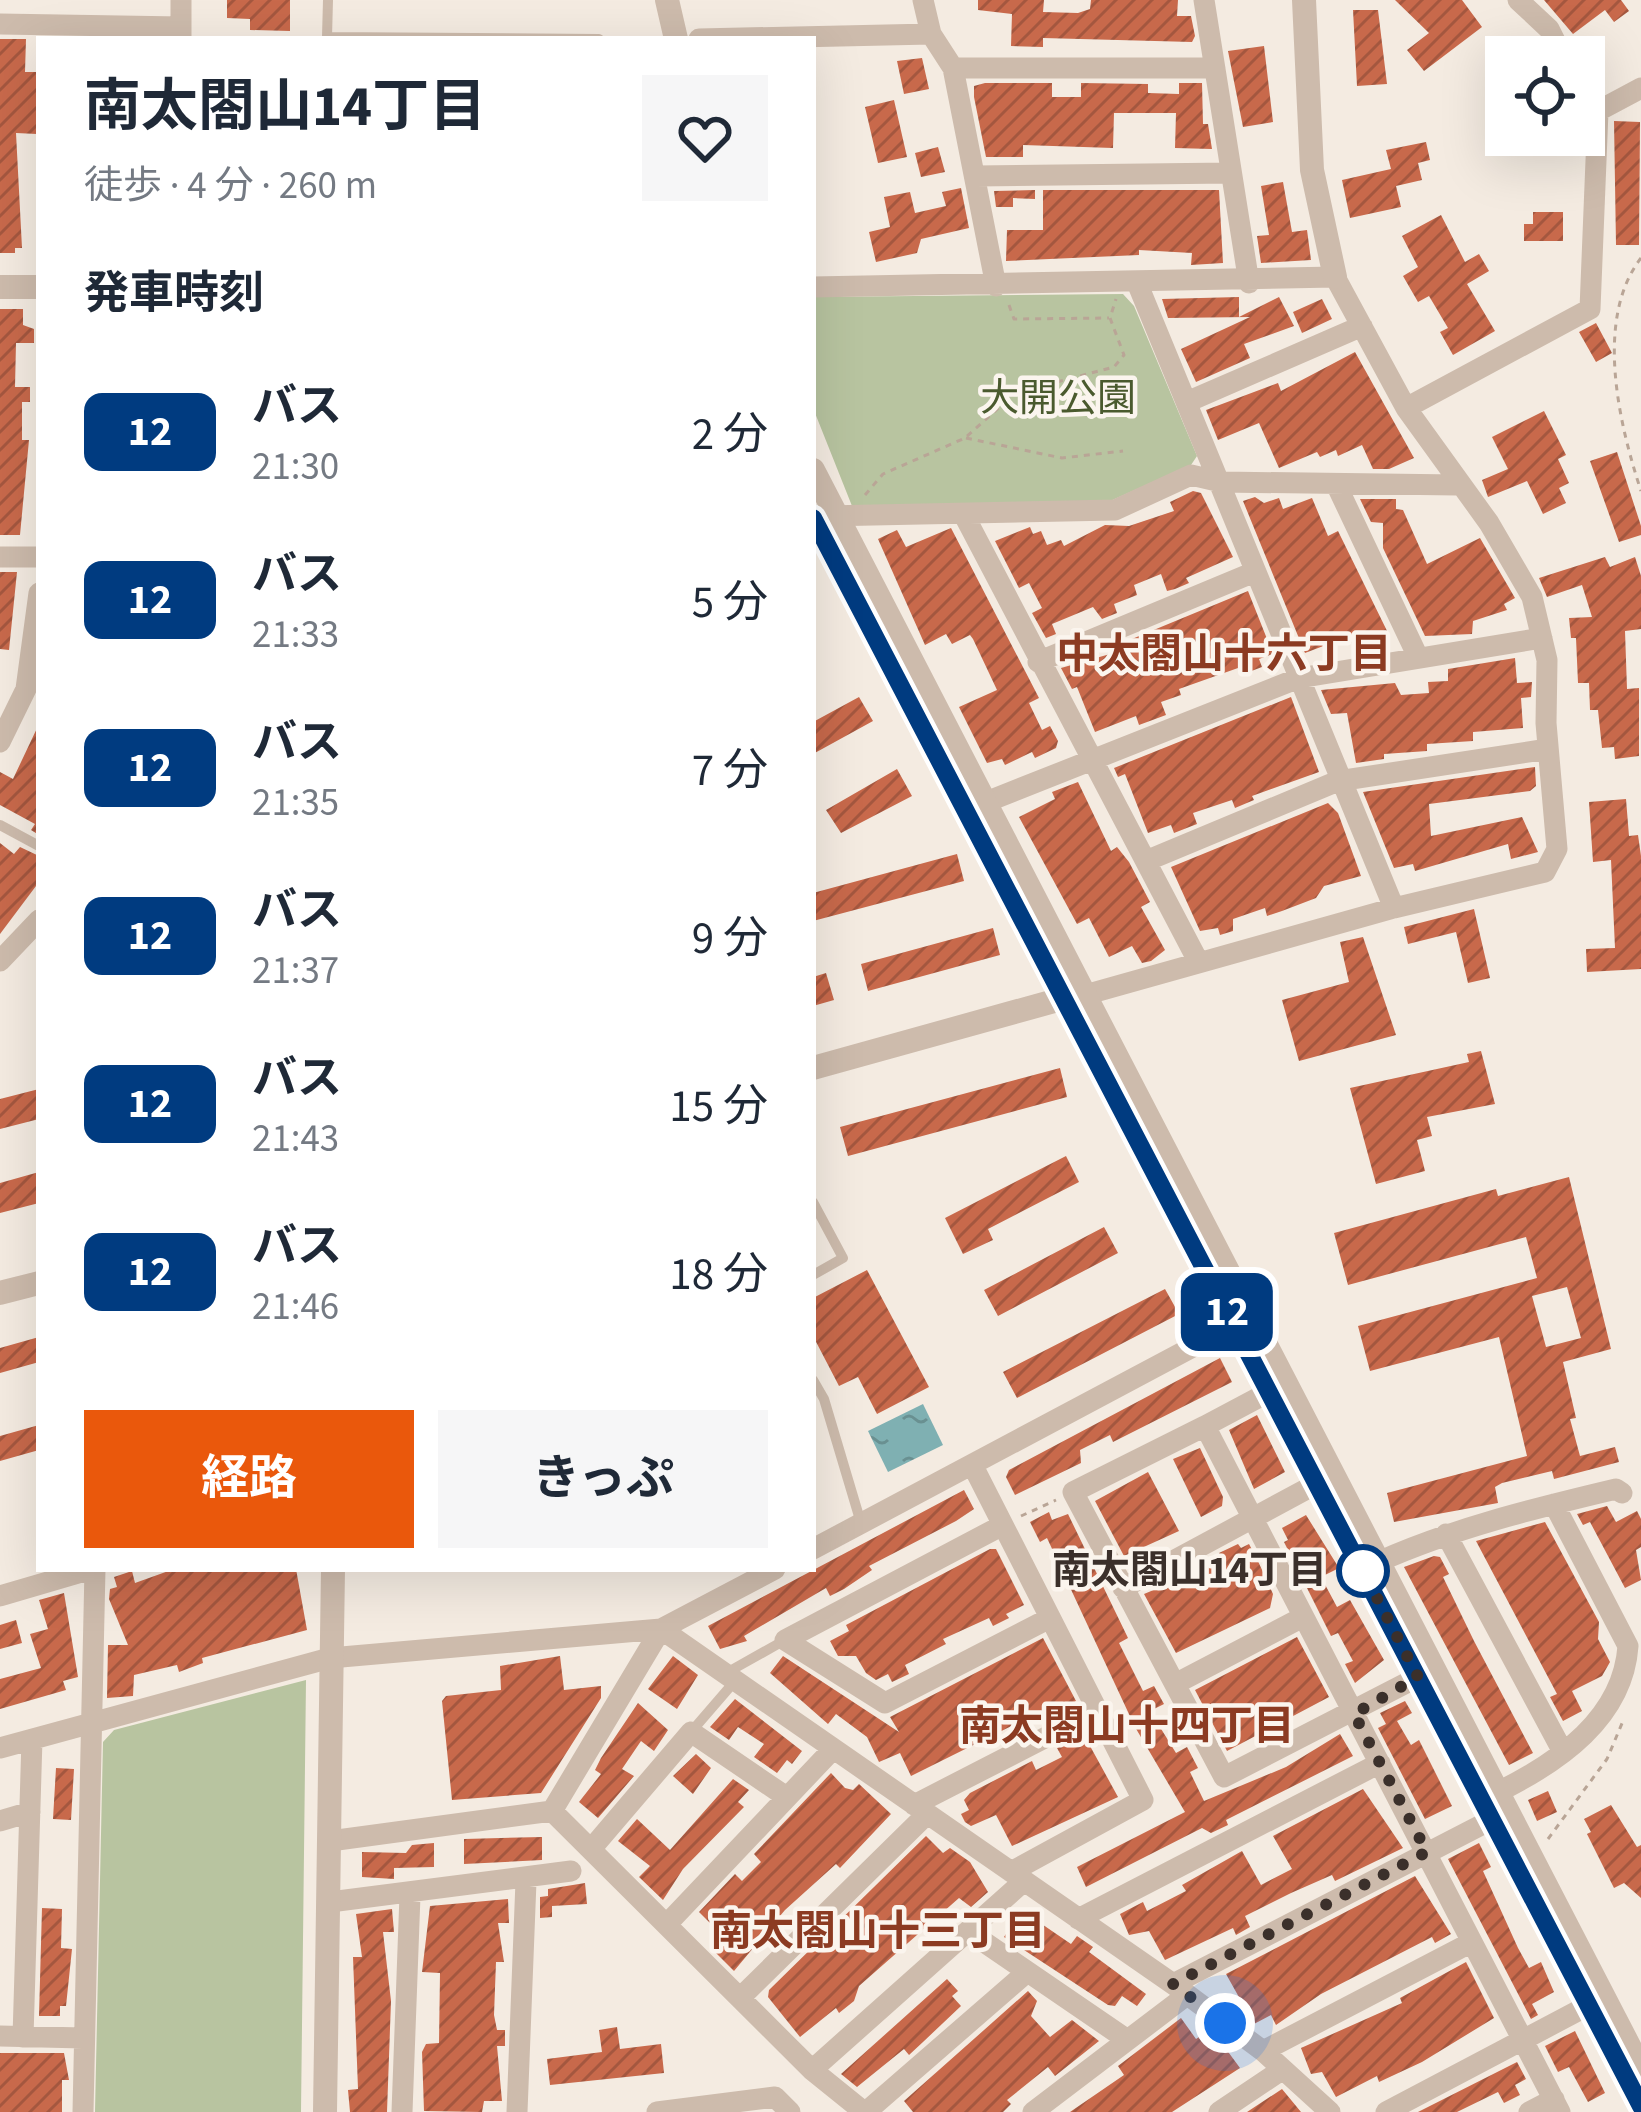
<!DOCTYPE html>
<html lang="ja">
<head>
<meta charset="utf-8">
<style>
  :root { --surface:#fff; --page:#f6f6f7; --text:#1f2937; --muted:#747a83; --accent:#ea580c }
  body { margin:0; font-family:"Source Sans 3","Noto Sans JP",sans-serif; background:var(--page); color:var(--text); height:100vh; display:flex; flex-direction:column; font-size:45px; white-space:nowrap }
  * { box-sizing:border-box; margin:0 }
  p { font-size:39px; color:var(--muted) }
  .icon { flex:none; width:66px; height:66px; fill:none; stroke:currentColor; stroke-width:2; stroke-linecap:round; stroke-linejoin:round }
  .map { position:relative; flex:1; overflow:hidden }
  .drawer { position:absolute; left:36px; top:36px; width:780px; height:1536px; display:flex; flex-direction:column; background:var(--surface); border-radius:0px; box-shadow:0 12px 48px #0002 }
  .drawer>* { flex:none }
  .badge { padding:0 24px; border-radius:18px; font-size:42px; line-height:78px }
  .tools { position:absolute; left:1485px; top:36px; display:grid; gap:24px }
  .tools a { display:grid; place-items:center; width:120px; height:120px; border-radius:0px; background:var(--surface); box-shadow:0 12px 48px #0002; font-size:60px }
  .you { position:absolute; width:60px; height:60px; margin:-30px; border:9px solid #fff; border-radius:50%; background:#1a73e8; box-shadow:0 0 0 18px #1a73e833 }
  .map>.badge { position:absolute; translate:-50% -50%; box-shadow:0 0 0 6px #fff }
  h2 { padding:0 48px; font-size:45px; line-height:108px }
  .round { display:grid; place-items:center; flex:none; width:126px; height:126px; border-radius:0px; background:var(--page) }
  .head { display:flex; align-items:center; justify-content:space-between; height:204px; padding:0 48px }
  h1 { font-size:57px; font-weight:700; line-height:90px }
  .primary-button { display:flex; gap:24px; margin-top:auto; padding:24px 48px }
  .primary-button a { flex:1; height:138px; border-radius:0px; background:var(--accent); color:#fff; font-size:48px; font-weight:700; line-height:138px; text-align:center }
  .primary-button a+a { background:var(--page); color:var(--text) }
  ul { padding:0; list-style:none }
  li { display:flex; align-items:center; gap:36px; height:168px; padding:0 48px }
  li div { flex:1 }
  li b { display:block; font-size:45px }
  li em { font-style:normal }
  li .badge { min-width:132px; font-weight:700; text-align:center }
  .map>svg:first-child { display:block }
  .park { fill:#b8c4a0 }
  .water { fill:url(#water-ripples) }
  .building { fill:url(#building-hatch); fill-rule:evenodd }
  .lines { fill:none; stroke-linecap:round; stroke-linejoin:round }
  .path { stroke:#b9a596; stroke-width:3; stroke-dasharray:6 6; stroke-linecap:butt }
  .service { stroke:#cdbbac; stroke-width:10 }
  .minor { stroke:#cdbbac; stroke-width:21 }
  .tertiary { stroke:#cdbbac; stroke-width:24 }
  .line-casing { stroke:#fff; stroke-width:27 }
  .line { stroke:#003b80; stroke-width:18 }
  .walk { stroke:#3b302b; stroke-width:12; stroke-dasharray:0 21.6 }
  .stop-dot { fill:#fff; stroke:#003b80; stroke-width:6 }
  .labels { text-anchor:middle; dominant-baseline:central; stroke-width:9; stroke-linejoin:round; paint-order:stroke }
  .park-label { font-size:39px; fill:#4a5a2e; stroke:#fbf5ee }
  .stop-label { font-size:39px; font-weight:bold; fill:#3b302b; stroke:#fbf5ee; text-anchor:end }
  .neighbourhood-label { font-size:42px; font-weight:bold; fill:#8c3b22; stroke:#fbf5ee }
</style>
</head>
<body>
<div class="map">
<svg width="1641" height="2112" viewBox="0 0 1641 2112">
  <defs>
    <pattern id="water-ripples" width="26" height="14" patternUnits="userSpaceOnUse" patternTransform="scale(3)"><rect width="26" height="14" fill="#7fb0b2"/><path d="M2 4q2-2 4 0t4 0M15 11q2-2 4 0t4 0" fill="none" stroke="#699091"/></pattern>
    <pattern id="building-hatch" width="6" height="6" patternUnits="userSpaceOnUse" patternTransform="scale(3)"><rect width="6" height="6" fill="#c8694b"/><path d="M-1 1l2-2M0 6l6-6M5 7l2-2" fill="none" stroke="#a4573f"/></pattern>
  </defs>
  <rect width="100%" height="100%" fill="#f4ebe1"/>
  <path class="park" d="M1123 294 1134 306 1197 456 1191 465 1108 502 852 506 813 408V297Z
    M306 1680 301 2112H95L103 1742 114 1730Z"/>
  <path class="water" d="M923 1404 943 1445 888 1472 868 1431Z"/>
  <path class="building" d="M227 0H290V31L250 30V19L227 18Z
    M978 0H1044L1043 12 1078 13 1090 9 1091 0H1178L1177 16H1191L1195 36 1192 42 1043 38V47L1011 46 1012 14 978 10Z
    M1395 0H1462L1482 27 1424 71 1407 50 1429 33Z
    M1544 0H1621L1629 11 1614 22 1605 10 1573 34Z
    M1353 10H1378L1387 84 1357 86Z
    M0 39H26L25 72H38L37 134 16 133 22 248H15V253H0Z
    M1264 46 1273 122 1243 127 1228 51Z
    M922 58 929 89 904 94 897 61Z
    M985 83H1052V97H1081V83L1148 84V93L1179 94V83H1202L1203 124H1208L1212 149 1175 148 1176 113H1114L1113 148 1023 145V157H986L974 97V86Z
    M894 100 907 157 878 163 865 107Z
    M1614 121 1640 122 1639 245H1616Z
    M1426 142 1430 160 1418 163 1422 180 1396 186 1401 207 1350 218 1342 180 1391 169 1386 150Z
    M938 147 945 172 921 177 915 153Z
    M1283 182 1292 232 1307 230 1311 260 1261 263 1257 236 1269 235 1261 186Z
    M961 188 969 228 921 239 917 253 876 262 869 232 890 227 884 197 910 192 915 213 946 206 942 192Z
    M1035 190V199L1013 198V207H996L994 191Z
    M1043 190H1219L1223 263 1191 265 1192 253 1139 250V255L1006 261 1007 230H1043Z
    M1533 212H1563V241H1524V224H1533Z
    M1441 215 1465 262 1479 254 1489 271 1467 284 1495 331 1453 355 1440 332 1448 328 1429 296 1418 302 1403 276 1418 267 1402 236Z
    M1239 297V317L1279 297 1294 326 1244 344 1250 358 1196 382 1181 349 1250 317 1168 318 1162 299Z
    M1322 299 1332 319 1302 333 1293 312Z
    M0 309H23V325L34 329V343H16L15 387H30V402H22V440H29L20 535H0Z
    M1596 323 1612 353 1596 362 1579 332Z
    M1355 352 1414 458 1389 469H1373L1362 445 1338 456 1336 450 1320 457 1317 452 1279 468 1259 423 1218 440 1206 410 1278 383 1281 391Z
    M1544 411 1566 455 1558 459 1569 483 1559 488 1566 503 1543 514 1527 481 1488 497 1482 480 1508 469 1492 437Z
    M1617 452 1641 526V535L1619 542 1590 461Z
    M1193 491 1201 493 1233 557 1186 578 1189 583 1175 589 1167 591 1161 574 1134 585 1137 595 1114 604 1117 613 1102 619 1093 607 1052 624 1056 634 1046 638 1032 613 1042 608 1029 583 1019 588 995 541 1030 527 1033 534 1041 531 1047 545 1061 540 1064 546 1105 525 1129 526 1174 511 1170 502Z
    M1255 497 1264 503 1279 498 1283 509 1312 498 1328 536 1338 531 1390 637 1360 653 1347 637 1305 653 1243 501Z
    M1360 499H1396V509L1403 510 1427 564 1480 538 1515 598 1504 604 1507 610 1473 621 1472 634 1425 636 1383 548V523L1371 522Z
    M951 528 1039 698 1029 703 1042 730 1050 726 1058 741 1056 748 1035 758 1032 752 1005 765 1002 759 987 763 959 707 997 690 973 639 970 635 952 644 946 634 925 645 878 539 897 530 906 547Z
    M1605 557 1610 567 1635 557 1641 576V629L1625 631 1627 689 1639 688V756L1615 759 1614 747 1602 748 1598 710H1590L1589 683H1578L1576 638H1571L1569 618 1592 617 1582 585 1547 597 1539 578Z
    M0 572H17L9 650 0 649Z
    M1248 591 1273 654 1259 659 1262 667 1241 675 1238 668 1179 689 1181 695 1161 702 1166 715 1139 725 1136 716 1095 732 1077 687 1072 689 1061 668 1117 652 1115 646Z
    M1515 658 1517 683 1532 682 1531 697 1521 698 1523 728 1473 732V741L1427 744V751L1384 754V759L1356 763 1347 713 1331 714 1321 690 1395 683 1401 695 1429 693 1428 682 1448 681V669Z
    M859 697 873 721 813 754V722Z
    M1291 697 1319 772 1252 796 1254 800 1235 808 1232 800 1193 813 1197 824 1174 833 1171 825 1148 833 1125 774 1118 777 1114 768Z
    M39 724V835L31 830 35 824 0 805V772L13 779Z
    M1535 767 1536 786 1530 791 1429 804 1431 836 1522 817 1538 852 1511 859 1508 844 1415 871 1413 864 1394 868 1363 792Z
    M897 769 912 796 841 833 826 810Z
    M1078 782 1111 851 1117 847 1129 862 1150 902 1141 907 1165 950 1151 961 1142 963 1132 946 1109 957 1089 918 1077 924 1019 817 1055 799 1052 792Z
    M1626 799 1629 836 1638 835 1641 856V969L1587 972 1586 949 1615 948 1611 860 1593 862 1589 802Z
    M1328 803 1338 813 1361 876 1324 886 1316 898 1282 911 1267 916 1265 908 1233 919V931L1220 935 1218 928 1200 931 1171 867Z
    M0 843 14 854 20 847 39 856V882L0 934Z
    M957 854 964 881 813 921V893Z
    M1474 909 1490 978 1468 983 1456 932 1408 944 1404 927Z
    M993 928 1000 955 868 991 861 964Z
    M1363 937 1396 1035 1299 1061 1282 1000 1349 982 1340 942Z
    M826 973 834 1000 813 1006V977Z
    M1481 1051 1495 1104 1427 1117 1432 1136 1417 1140 1425 1171 1376 1184 1350 1088 1469 1062 1467 1054Z
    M1060 1068 1067 1097 848 1156 840 1127Z
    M39 1089V1119L0 1129V1099Z
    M1066 1156 1079 1182 988 1229 993 1240 963 1254 945 1218Z
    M39 1172V1203L0 1213V1183Z
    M1569 1177 1611 1349 1563 1362 1576 1418 1570 1419 1580 1456 1615 1447 1619 1462 1554 1479 1552 1471 1502 1483 1495 1487 1498 1503 1394 1522 1387 1493 1527 1456 1499 1337 1370 1371 1358 1326 1537 1278 1526 1237 1348 1285 1334 1233 1496 1189 1498 1196ZM1567 1287 1581 1338 1546 1347 1532 1296Z
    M1104 1227 1118 1253 998 1316 984 1290Z
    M867 1270 929 1387 877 1414 858 1377 839 1386 813 1336V1298Z
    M1165 1289 1179 1314 1017 1398 1003 1372Z
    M39 1337V1362L0 1373V1348Z
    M1220 1358 1232 1382 1113 1442 1110 1435 1080 1450 1081 1463 1015 1495 1006 1477 1009 1470Z
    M1257 1415 1285 1472 1254 1489 1229 1430Z
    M39 1425V1450L0 1461V1436Z
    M1200 1448 1223 1497 1222 1506 1201 1517 1173 1459Z
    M1148 1472 1179 1531 1124 1556 1095 1501Z
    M964 1490 974 1509 956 1521 869 1566 872 1570 844 1589 830 1596 826 1588 744 1636 747 1641 720 1649 708 1626Z
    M1607 1506 1616 1522 1637 1511 1641 1519V1547L1636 1550 1641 1580 1625 1588 1590 1522 1583 1525 1577 1514Z
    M1049 1512 1052 1520 1068 1514 1128 1638 1119 1643 1143 1691 1154 1686 1164 1704 1150 1711 1176 1753 1187 1747 1198 1768 1190 1772 1204 1801 1286 1767 1340 1734 1353 1756 1226 1820 1228 1825 1211 1833 1202 1828 1086 1887 1077 1867 1185 1812 1135 1727 1047 1538 1040 1542 1030 1522Z
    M1306 1515 1339 1568 1321 1577 1337 1607 1350 1600 1384 1660 1355 1683 1345 1664 1353 1661 1338 1633 1331 1636 1284 1542 1288 1540 1282 1528Z
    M1545 1522 1599 1622 1598 1639 1610 1662 1602 1676 1572 1691 1582 1711 1563 1721 1550 1697 1557 1694 1476 1541Z
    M1238 1544 1241 1548 1249 1544 1257 1559 1273 1594 1270 1608 1176 1653 1144 1594 1223 1561 1219 1553Z
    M990 1549H996L1024 1605 1006 1614 1009 1618 993 1626 989 1618 943 1639 946 1644 905 1665 909 1674 892 1682 888 1674 876 1680 866 1673 856 1656H838L830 1641 849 1631 846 1625Z
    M1434 1556 1440 1557 1449 1574 1443 1577 1474 1641 1533 1753 1509 1765 1404 1567Z
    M174 1569H296L307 1630 202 1658 203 1663 179 1672 177 1665 134 1675 133 1696 107 1698 108 1645H128L109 1599 110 1589 117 1587 114 1577 132 1571 135 1583Z
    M64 1593 78 1677 63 1681 66 1690 0 1709V1679L41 1668 30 1634 48 1629 39 1600Z
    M16 1620 22 1643 0 1649V1625Z
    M1297 1637 1329 1697 1227 1751 1195 1690Z
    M1043 1638 1076 1701 1057 1712 1054 1705 911 1776 900 1753 879 1762 867 1737 836 1714 828 1724 770 1673 783 1656 899 1732 890 1717Z
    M560 1656 564 1690 601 1686V1698L541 1793 452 1800 442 1701 446 1696 501 1690 500 1666Z
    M673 1656 698 1675 677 1709 648 1689Z
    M735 1699 802 1751 792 1764 787 1760 777 1773 754 1757 764 1744 738 1727 729 1740 710 1727Z
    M1405 1701 1412 1713 1397 1721 1411 1745 1419 1740 1452 1806 1425 1819 1378 1728 1386 1724 1380 1713Z
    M638 1703 668 1730 654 1751 641 1741 622 1769 634 1776 598 1818 579 1802 601 1774 595 1770 601 1758Z
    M1084 1735 1118 1797 1012 1846 996 1815 971 1826 965 1822 961 1814 969 1810 964 1800 970 1793 1032 1761 1036 1770 1062 1757 1057 1748Z
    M696 1754 711 1768 693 1794 673 1776Z
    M56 1768 74 1769 71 1820 53 1819Z
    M831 1773 845 1788 853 1790 859 1784 891 1814 840 1868 836 1864 785 1910 734 1971 714 1951 726 1939 699 1912 735 1874 742 1881 761 1862 754 1854Z
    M733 1779 749 1790 738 1802 744 1807 683 1869 663 1900 639 1877 650 1866 618 1841 637 1819 670 1850Z
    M1363 1789 1403 1848 1335 1881 1332 1875 1291 1893 1245 1916 1250 1927 1236 1935 1233 1928 1165 1960 1149 1931 1129 1935 1120 1914 1143 1902 1147 1911 1186 1891 1182 1885 1242 1851 1261 1885 1292 1869 1273 1836Z
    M1548 1791 1557 1812 1537 1821 1528 1800Z
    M1611 1805 1637 1847 1641 1845V1898L1624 1883 1614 1888 1587 1834 1591 1832 1584 1819Z
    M926 1836 943 1853 950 1848 970 1862 988 1892 971 1907 959 1898 859 1986 854 2001 839 2013 836 2008 800 2037 768 1997 769 1990Z
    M542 1837V1860L464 1864V1839Z
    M434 1843V1867L394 1868V1879L362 1877V1852L406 1853 412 1845Z
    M1479 1843 1491 1867 1483 1871 1518 1948 1529 1968 1541 1962 1554 1992 1532 2004 1538 2015 1531 2019 1448 1859Z
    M1415 1876 1451 1934 1435 1943 1432 1937 1321 1994 1276 2025 1271 2015 1254 2024 1226 1974Z
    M579 1884 585 1883 587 1904 552 1906V1917L540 1918V1897L548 1896V1889Z
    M508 1899 509 1923H498L504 1962H496L494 2015 497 2030H505V2046H497L502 2101H484L482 2112 424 2111 422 2052 426 2044 439 2043 440 1973 422 1972 430 1906Z
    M42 1908 62 1909 61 1948 72 1949 66 2006H60V2016H39Z
    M392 1909 394 1932H383L391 2001 387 2112H350L348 2090 358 2089 353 1957H362L356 1914Z
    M1030 1916 1071 1944 1077 1936 1093 1947 1089 1952 1146 1994 1137 2006 1122 1996 1115 2006 1108 2005 1004 1937 1013 1923 1021 1928Z
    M1466 1962 1494 2018 1422 2062 1379 2082 1377 2076 1336 2097 1322 2072 1311 2074 1301 2048 1402 2003 1400 1998Z
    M947 1979 958 1991 952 1996 961 2006 923 2042 909 2055 904 2049 857 2087 841 2074Z
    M1028 1991 1037 2001 1031 2016 1050 2037 1072 2020 1099 2041 1055 2076 1048 2067 1007 2100 1011 2104 1003 2112H913L904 2101Z
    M1181 2018 1196 2039 1209 2030 1215 2034 1240 2068 1172 2112H1070L1124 2075 1118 2066Z
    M617 2027 620 2049 661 2044 664 2073 550 2085 547 2059 602 2052 599 2030Z
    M1575 2031 1605 2093 1588 2102 1569 2067 1558 2072 1545 2046Z
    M0 2053H64L69 2080H62V2112H0Z
    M1517 2062 1526 2079 1515 2085 1520 2095 1504 2103 1498 2092 1457 2112H1418Z
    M1282 2089 1301 2112H1247Z"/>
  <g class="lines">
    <path class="path" d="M1641 258C1594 319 1619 424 1641 491
      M1009 305 1014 319 1109 318
      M966 438 1062 458 1123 451
      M865 495 883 474 965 438 1015 393 1114 367 1124 355 1110 318 1116 299
      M1021 1516 1056 1500
      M1548 1839 1607 1759 1623 1721"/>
    <path class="service" d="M328 0 327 37 599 39
      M0 825 39 846
      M813 1202 843 1258 813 1275
      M813 1380 824 1399 861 1523
      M728 1672 785 1640
      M691 1732 735 1681"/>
    <path class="minor" d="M923 0 931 34 953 68 996 286
      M1204 0 1249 283
      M1518 0 1549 29 1563 57
      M0 24 181 27
      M181 39V0
      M699 39 931 34
      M953 68H1215
      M976 176 1230 173
      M1138 285 1394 908
      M813 287 1335 277 1406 408 1489 523 1532 597 1547 660 1546 723 1557 849 1545 872 1394 908 1074 998
      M1187 402 1362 326
      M1406 408 1590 309 1598 111 1641 88
      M1336 484 1418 657
      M964 515 1198 961
      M825 516 1115 510 1191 475 1221 482 1457 485
      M0 557H39
      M1038 662 1252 573
      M0 742 26 689 39 593
      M971 808 1299 678 1542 638
      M1146 861 1338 781 1548 749
      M0 961 39 920
      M1269 1392 1205 1426 1560 2112
      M1205 1426 1073 1492 1224 1777 1418 1677
      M974 1468 1143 1800 1011 1872
      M1003 1525 785 1640 885 1703 1048 1619
      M1446 1534 1563 1752
      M813 1549 1234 1325
      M1378 1562C1454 1528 1536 1508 1616 1489L1622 1493
      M1123 1588 1316 1484
      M0 1596 92 1569
      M661 1629 1173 1984 1263 2051 1330 2112
      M1175 1684 1303 1617
      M0 1748 330 1658 661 1629 775 1569
      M1498 1792C1559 1762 1623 1718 1628 1646L1554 1504
      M914 1805 1097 1711
      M552 1811 661 1629
      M0 1821 30 1812
      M330 1841 552 1811 812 2070 864 2112
      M592 1848 691 1732 785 1796
      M330 1902 571 1871
      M1078 1919 1380 1763
      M668 1923 833 1749
      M968 1931 1126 2039
      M1173 1984 1491 1820
      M740 1998 927 1814
      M0 2036 83 2038
      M23 2037 32 1739
      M1263 2051 1472 1942
      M812 2070 1024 1881
      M83 2112 95 1569
      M402 2112 410 1895
      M517 2112 526 1881
      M657 2112 775 2097 790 2112
      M866 2112 1027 1972
      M1033 2112 1187 1995
      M1219 2112 1283 2069
      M1386 2112 1589 2005
      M1529 2112 1554 2099"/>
    <path class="tertiary" d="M667 0 676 39
      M1304 0 1312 170 1335 277
      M0 287H39
      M813 470 1641 2069
      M813 519 1523 1873
      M813 1068 1065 998
      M0 1293 39 1283
      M1615 2054 1641 2106
      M325 2112 333 1569"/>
  </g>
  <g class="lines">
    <g class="line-casing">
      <path id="line" d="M813 518 1641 2106"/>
    </g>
    <use href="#line" class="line"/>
    <path class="walk" d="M1225 2023 1173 1984 1427 1852 1354 1714 1418 1677 1363 1571"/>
  </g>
  <circle class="stop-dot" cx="1363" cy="1571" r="24"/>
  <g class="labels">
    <g class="park-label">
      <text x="1058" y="399">大開公園</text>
    </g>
    <g class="stop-label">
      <text x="1327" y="1571">南太閤山14丁目</text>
    </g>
    <g class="neighbourhood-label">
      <text x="1224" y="655">中太閤山十六丁目</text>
      <text x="1127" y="1727">南太閤山十四丁目</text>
      <text x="878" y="1932">南太閤山十三丁目</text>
    </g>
  </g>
</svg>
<div class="tools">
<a><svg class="icon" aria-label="locate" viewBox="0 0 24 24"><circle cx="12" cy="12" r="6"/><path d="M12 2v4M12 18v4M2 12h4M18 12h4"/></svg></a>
</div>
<div class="you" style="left:1225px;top:2023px"></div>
<b class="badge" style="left:1227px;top:1312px;background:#003b80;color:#fff">12</b>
<section class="drawer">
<div class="head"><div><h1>南太閤山14丁目</h1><p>徒歩 · 4 分 · 260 m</p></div><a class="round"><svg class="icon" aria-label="heart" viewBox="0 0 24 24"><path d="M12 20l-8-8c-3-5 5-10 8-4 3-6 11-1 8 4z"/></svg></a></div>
<h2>発車時刻</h2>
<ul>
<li><span class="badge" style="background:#003b80;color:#fff">12</span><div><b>バス</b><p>21:30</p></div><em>2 分</em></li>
<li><span class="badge" style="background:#003b80;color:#fff">12</span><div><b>バス</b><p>21:33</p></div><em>5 分</em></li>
<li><span class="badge" style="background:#003b80;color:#fff">12</span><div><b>バス</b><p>21:35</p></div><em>7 分</em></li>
<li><span class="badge" style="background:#003b80;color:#fff">12</span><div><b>バス</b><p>21:37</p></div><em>9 分</em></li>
<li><span class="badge" style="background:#003b80;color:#fff">12</span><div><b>バス</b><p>21:43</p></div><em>15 分</em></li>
<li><span class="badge" style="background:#003b80;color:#fff">12</span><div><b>バス</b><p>21:46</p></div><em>18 分</em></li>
</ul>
<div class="primary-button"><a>経路</a><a>きっぷ</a></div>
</section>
</div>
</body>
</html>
